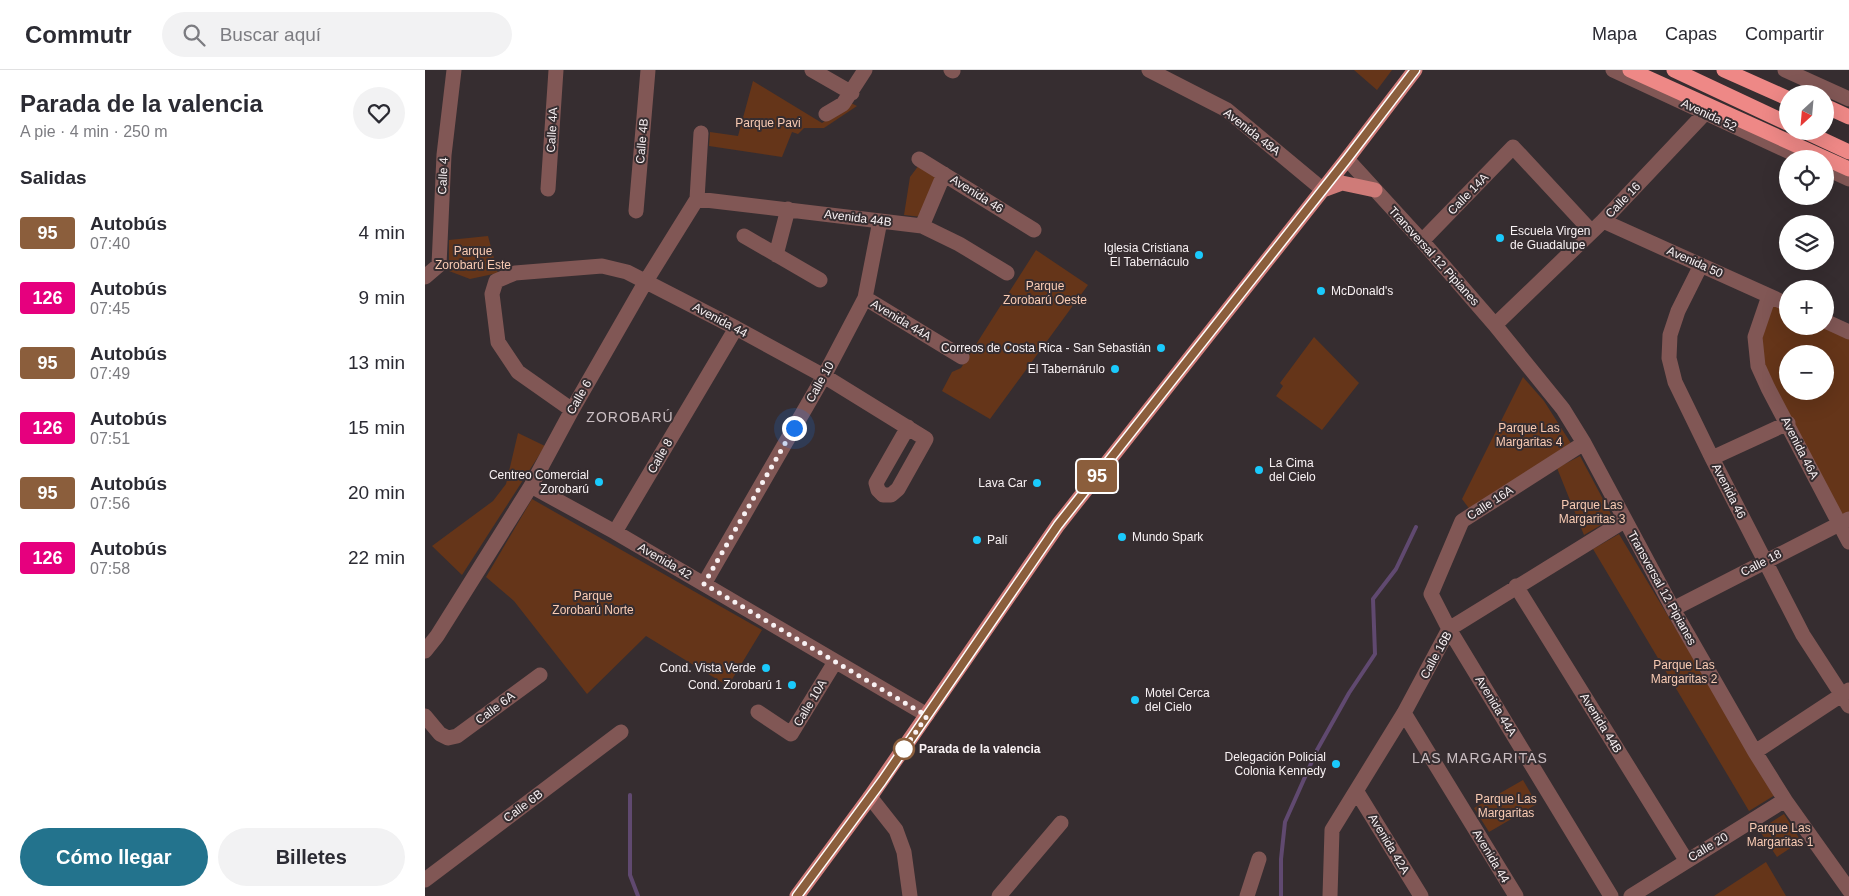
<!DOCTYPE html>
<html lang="es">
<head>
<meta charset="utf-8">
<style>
  :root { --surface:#fff; --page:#f2f2f3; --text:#2b2b33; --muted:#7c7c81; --line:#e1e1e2; --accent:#23738d }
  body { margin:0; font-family:Arial,sans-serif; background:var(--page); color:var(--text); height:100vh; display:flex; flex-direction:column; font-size:19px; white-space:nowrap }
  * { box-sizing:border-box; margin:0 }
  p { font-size:16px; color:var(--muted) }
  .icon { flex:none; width:28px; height:28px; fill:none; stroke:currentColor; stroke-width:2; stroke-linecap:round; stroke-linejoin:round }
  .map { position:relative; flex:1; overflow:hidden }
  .sheet { display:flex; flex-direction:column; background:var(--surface); width:425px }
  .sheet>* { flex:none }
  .badge { padding:0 10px; border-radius:4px; font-size:18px; line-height:32px }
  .needle { width:32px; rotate:206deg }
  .tools { position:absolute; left:1354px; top:15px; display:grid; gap:10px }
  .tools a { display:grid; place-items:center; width:55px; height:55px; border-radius:50%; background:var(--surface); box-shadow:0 5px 20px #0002; font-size:25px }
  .you { position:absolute; width:25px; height:25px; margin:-12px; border:4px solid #fff; border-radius:50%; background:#1a73e8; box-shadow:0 0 0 8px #1a73e833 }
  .map>.badge { position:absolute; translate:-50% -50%; box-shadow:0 0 0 2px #fff }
  h2 { padding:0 20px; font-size:19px; line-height:45px }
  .round { display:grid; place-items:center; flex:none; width:52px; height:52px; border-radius:26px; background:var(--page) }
  .summary { display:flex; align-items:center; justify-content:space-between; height:85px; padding:0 20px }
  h1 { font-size:24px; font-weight:700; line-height:38px }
  .action { display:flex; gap:10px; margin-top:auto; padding:10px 20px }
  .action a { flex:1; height:58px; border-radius:30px; background:var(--accent); color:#fff; font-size:20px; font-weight:700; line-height:58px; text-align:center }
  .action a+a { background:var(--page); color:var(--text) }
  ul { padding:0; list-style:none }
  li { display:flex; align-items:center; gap:15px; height:65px; padding:0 20px }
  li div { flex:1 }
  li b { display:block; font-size:19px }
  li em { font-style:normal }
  li .badge { min-width:55px; font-weight:700; text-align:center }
  header { display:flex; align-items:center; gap:30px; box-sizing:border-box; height:70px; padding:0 25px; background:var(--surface); border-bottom:1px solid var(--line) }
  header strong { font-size:24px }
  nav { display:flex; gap:28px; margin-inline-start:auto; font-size:18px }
  .search { width:350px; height:45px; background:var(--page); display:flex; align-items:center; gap:12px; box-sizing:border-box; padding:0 18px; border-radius:28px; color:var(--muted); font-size:19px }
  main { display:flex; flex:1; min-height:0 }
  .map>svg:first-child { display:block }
  .green { fill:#653519; fill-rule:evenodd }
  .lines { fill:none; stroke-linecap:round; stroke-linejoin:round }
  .stream { stroke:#604970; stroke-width:4 }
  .minor { stroke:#815755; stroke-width:15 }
  .major { stroke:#cf7b78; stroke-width:15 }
  .highway { stroke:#ee8886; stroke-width:15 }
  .line-casing { stroke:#fff; stroke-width:11 }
  .line { stroke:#8b5e3c; stroke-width:8 }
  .walk { stroke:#f8f1f3; stroke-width:5; stroke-dasharray:0 9 }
  .poi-dot { fill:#1acafc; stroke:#362d30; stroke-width:2 }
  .stop-dot { fill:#fff; stroke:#8b5e3c; stroke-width:2.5 }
  .labels { text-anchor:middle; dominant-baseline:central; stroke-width:4; stroke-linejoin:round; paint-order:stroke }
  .street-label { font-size:12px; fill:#f8f1f3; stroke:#362d30 }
  .park-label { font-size:12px; fill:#f9cbb3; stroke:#362d30 }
  .poi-label { font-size:12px; fill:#f8f1f3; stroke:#362d30; text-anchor:end }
  .stop-label { font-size:12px; font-weight:bold; fill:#f8f1f3; stroke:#362d30; text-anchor:start }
  .neighbourhood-label { font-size:14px; letter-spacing:1px; fill:#cabec2; stroke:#362d30 }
</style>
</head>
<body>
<header>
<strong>Commutr</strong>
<div class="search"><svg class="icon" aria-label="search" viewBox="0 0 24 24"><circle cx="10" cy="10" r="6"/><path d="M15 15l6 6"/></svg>Buscar aquí</div>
<nav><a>Mapa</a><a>Capas</a><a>Compartir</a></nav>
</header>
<main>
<section class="sheet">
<div class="summary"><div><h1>Parada de la valencia</h1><p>A pie · 4 min · 250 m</p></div><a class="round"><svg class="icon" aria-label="heart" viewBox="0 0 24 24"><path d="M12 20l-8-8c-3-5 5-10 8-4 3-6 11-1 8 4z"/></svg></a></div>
<h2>Salidas</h2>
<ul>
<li><span class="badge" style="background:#8b5e3c;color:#fff">95</span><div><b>Autobús</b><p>07:40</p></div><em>4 min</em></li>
<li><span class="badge" style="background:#e6007e;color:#fff">126</span><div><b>Autobús</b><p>07:45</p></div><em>9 min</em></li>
<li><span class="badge" style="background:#8b5e3c;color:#fff">95</span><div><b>Autobús</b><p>07:49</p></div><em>13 min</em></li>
<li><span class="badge" style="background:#e6007e;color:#fff">126</span><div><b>Autobús</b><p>07:51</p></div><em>15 min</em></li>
<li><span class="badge" style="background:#8b5e3c;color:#fff">95</span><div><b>Autobús</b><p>07:56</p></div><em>20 min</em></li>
<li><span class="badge" style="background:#e6007e;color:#fff">126</span><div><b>Autobús</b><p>07:58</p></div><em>22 min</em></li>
</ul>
<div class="action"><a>Cómo llegar</a><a>Billetes</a></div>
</section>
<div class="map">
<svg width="1424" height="826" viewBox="0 0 1424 826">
  <rect width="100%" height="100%" fill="#362d30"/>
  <path class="green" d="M929 0H967L952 20Z
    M328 11 397 53 411 44 418 29 432 36 399 58H379L373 64 367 62 357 87 284 76 285 62 313 66Z
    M494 95 513 106 497 147 479 145 485 107Z
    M63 166 73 203 45 209 24 201V170Z
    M611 180 663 215 565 349 517 321 527 302 536 298Z
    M1344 226 1362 234V256H1400L1424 262V449L1414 454 1343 318 1330 267ZM1362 284H1400V321H1362Z
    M889 267 934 313 897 360 851 326 858 316 855 313Z
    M1098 307 1119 331 1147 375 1046 441 1037 429Z
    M93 363 120 376 37 505 7 476 68 431 81 414Z
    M1155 386 1188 448 1159 465 1132 398Z
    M107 429 337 560 303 616 221 566 162 624 89 531 61 507Z
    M1194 464 1350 725 1324 741 1168 479Z
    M1098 710 1112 734 1064 762 1049 738Z
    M1359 744 1376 771 1352 787 1334 760Z
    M1341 792 1361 826H1289Z"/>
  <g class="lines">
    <path class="stream" d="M205 725V805L213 826
      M856 826V789L860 752 892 680 924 623 950 584 948 529 971 499 991 457"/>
    <path class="minor" d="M387 0 427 23
      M526 0 528 1
      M724 0 802 40 897 119
      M1188 0 1380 89
      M1360 0 1424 29
      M401 44 418 34 440 0
      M494 89 609 160
      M922 89 997 171 1070 255 1138 339 1159 373 1248 539 1330 682 1360 730 1424 820
      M1400 98 1424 109
      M123 119 131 0
      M272 129 497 156 534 174 582 203
      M211 141 223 0
      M1178 151 1362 234
      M497 156 519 104
      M319 166 395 210
      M997 171 1088 77 1166 161
      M351 185 363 139
      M1276 195 1253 241 1245 265 1244 288 1250 312 1287 388 1378 565 1424 636
      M0 207 14 195 19 85 29 0
      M1344 226 1330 267 1333 296 1343 318 1424 472
      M440 228 537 287
      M1400 251 1424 262
      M1070 255 1178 151 1280 43
      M147 340 93 302 73 272 67 224 71 211 90 203 177 196 202 202 311 258 399 306 501 369 473 419 466 425H458L453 420 451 413 483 357
      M1159 373 1037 451 1006 524 1024 559 1186 826
      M1287 388 1363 353
      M106 416 190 462 502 645
      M190 462 311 258
      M279 514 399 306 440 228 455 151
      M1091 516 1261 790
      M1248 539 1424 449
      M0 581 12 566 106 416 147 340 221 211 272 129 276 63
      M333 642 366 664 410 592
      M979 643 1091 826
      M0 646 15 664 23 668 32 666 115 605
      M1330 682 1424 620
      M932 722 996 826
      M445 727 471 760 479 782 485 826
      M0 810 196 662
      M574 826 636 753
      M822 826 834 789
      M905 826 907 760 979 643 1024 559 1199 451
      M1206 826 1360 730"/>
    <path class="major" d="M898 120 917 113 950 120
      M372 826 445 727 633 455 922 89 990 0"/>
    <path class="highway" d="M1205 0 1424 99
      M1249 0 1362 53
      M1299 0 1362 28
      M1400 36 1424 47
      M1379 61 1424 82"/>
  </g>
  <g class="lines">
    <g class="line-casing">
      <path id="line" d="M372 826 457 711 633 455 922 89 990 0"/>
    </g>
    <use href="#line" class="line"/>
    <path class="walk" d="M369 358 279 514 502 646 479 679"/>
  </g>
  <g class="poi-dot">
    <circle cx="1075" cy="168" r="5"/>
    <circle cx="774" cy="185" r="5"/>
    <circle cx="896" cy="221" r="5"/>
    <circle cx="736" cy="278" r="5"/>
    <circle cx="690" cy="299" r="5"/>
    <circle cx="834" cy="400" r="5"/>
    <circle cx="174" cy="412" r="5"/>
    <circle cx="612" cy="413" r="5"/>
    <circle cx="697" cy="467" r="5"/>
    <circle cx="552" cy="470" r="5"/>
    <circle cx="341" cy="598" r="5"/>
    <circle cx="367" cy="615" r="5"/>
    <circle cx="710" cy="630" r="5"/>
    <circle cx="911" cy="694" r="5"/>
  </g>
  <circle class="stop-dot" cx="479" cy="679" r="10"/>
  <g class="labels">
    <g class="street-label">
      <text transform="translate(1284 45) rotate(25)">Avenida 52</text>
      <text transform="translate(127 60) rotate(-87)">Calle 4A</text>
      <text transform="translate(827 62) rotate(38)">Avenida 48A</text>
      <text transform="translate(217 71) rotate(-85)">Calle 4B</text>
      <text transform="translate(18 106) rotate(-87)">Calle 4</text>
      <text transform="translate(552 124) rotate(32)">Avenida 46</text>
      <text transform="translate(1043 124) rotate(-46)">Calle 14A</text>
      <text transform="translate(1198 130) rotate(-46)">Calle 16</text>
      <text transform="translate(433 148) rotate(7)">Avenida 44B</text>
      <text transform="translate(1009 186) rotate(48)">Transversal 12 Pipianes</text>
      <text transform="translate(1270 192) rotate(24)">Avenida 50</text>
      <text transform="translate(295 250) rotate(28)">Avenida 44</text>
      <text transform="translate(476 250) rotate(31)">Avenida 44A</text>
      <text transform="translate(395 312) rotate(-61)">Calle 10</text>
      <text transform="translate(154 327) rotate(-60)">Calle 6</text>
      <text transform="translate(1375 378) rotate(63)">Avenida 46A</text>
      <text transform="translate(235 386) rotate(-60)">Calle 8</text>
      <text transform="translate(1304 421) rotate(63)">Avenida 46</text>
      <text transform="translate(1065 433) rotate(-33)">Calle 16A</text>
      <text transform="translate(240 491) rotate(30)">Avenida 42</text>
      <text transform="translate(1336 493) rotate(-27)">Calle 18</text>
      <text transform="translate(1237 518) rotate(61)">Transversal 12 Pipianes</text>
      <text transform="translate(1011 585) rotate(-61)">Calle 16B</text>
      <text transform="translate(385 633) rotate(-59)">Calle 10A</text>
      <text transform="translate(1071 636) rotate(59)">Avenida 44A</text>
      <text transform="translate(70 638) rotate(-37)">Calle 6A</text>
      <text transform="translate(1176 653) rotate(58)">Avenida 44B</text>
      <text transform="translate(98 736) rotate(-37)">Calle 6B</text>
      <text transform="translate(964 774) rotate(59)">Avenida 42A</text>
      <text transform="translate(1283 777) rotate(-31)">Calle 20</text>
      <text transform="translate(1066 786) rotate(59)">Avenida 44</text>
    </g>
    <g class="park-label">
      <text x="343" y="53">Parque Pavi</text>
      <text x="48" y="181">Parque<tspan x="48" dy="14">Zorobarú Este</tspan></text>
      <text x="620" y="216">Parque<tspan x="620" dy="14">Zorobarú Oeste</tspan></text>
      <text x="1104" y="358">Parque Las<tspan x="1104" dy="14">Margaritas 4</tspan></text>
      <text x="1167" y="435">Parque Las<tspan x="1167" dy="14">Margaritas 3</tspan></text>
      <text x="168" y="526">Parque<tspan x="168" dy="14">Zorobarú Norte</tspan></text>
      <text x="1259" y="595">Parque Las<tspan x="1259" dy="14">Margaritas 2</tspan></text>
      <text x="1081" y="729">Parque Las<tspan x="1081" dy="14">Margaritas</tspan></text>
      <text x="1355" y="758">Parque Las<tspan x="1355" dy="14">Margaritas 1</tspan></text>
    </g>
    <g class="poi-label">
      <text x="1085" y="161" text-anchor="start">Escuela Virgen<tspan x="1085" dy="14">de Guadalupe</tspan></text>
      <text x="764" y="178">Iglesia Cristiana<tspan x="764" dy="14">El Tabernáculo</tspan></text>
      <text x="906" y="221" text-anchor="start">McDonald's</text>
      <text x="726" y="278">Correos de Costa Rica - San Sebastián</text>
      <text x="680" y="299">El Tabernárulo</text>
      <text x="844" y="393" text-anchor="start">La Cima<tspan x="844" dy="14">del Cielo</tspan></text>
      <text x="164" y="405">Centreo Comercial<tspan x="164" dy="14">Zorobarú</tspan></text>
      <text x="602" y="413">Lava Car</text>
      <text x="707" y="467" text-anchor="start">Mundo Spark</text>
      <text x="562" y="470" text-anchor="start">Palí</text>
      <text x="331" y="598">Cond. Vista Verde</text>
      <text x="357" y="615">Cond. Zorobarú 1</text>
      <text x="720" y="623" text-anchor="start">Motel Cerca<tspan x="720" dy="14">del Cielo</tspan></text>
      <text x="901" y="687">Delegación Policial<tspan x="901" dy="14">Colonia Kennedy</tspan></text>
    </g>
    <g class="stop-label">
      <text x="494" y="679">Parada de la valencia</text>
    </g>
    <g class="neighbourhood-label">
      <text x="205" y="347">ZOROBARÚ</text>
      <text x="1055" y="688">LAS MARGARITAS</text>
    </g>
  </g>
</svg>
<div class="tools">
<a><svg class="needle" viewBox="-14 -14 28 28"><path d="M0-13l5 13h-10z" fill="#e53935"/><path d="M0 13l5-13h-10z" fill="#7c7c81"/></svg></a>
<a><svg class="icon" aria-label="locate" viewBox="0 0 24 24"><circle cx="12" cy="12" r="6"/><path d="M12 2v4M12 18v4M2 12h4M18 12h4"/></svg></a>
<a><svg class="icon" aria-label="layers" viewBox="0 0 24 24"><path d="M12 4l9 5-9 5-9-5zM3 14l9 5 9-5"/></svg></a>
<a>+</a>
<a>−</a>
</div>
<div class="you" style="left:369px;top:358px"></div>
<b class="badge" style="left:672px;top:406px;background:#8b5e3c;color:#fff">95</b>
</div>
</main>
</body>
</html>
